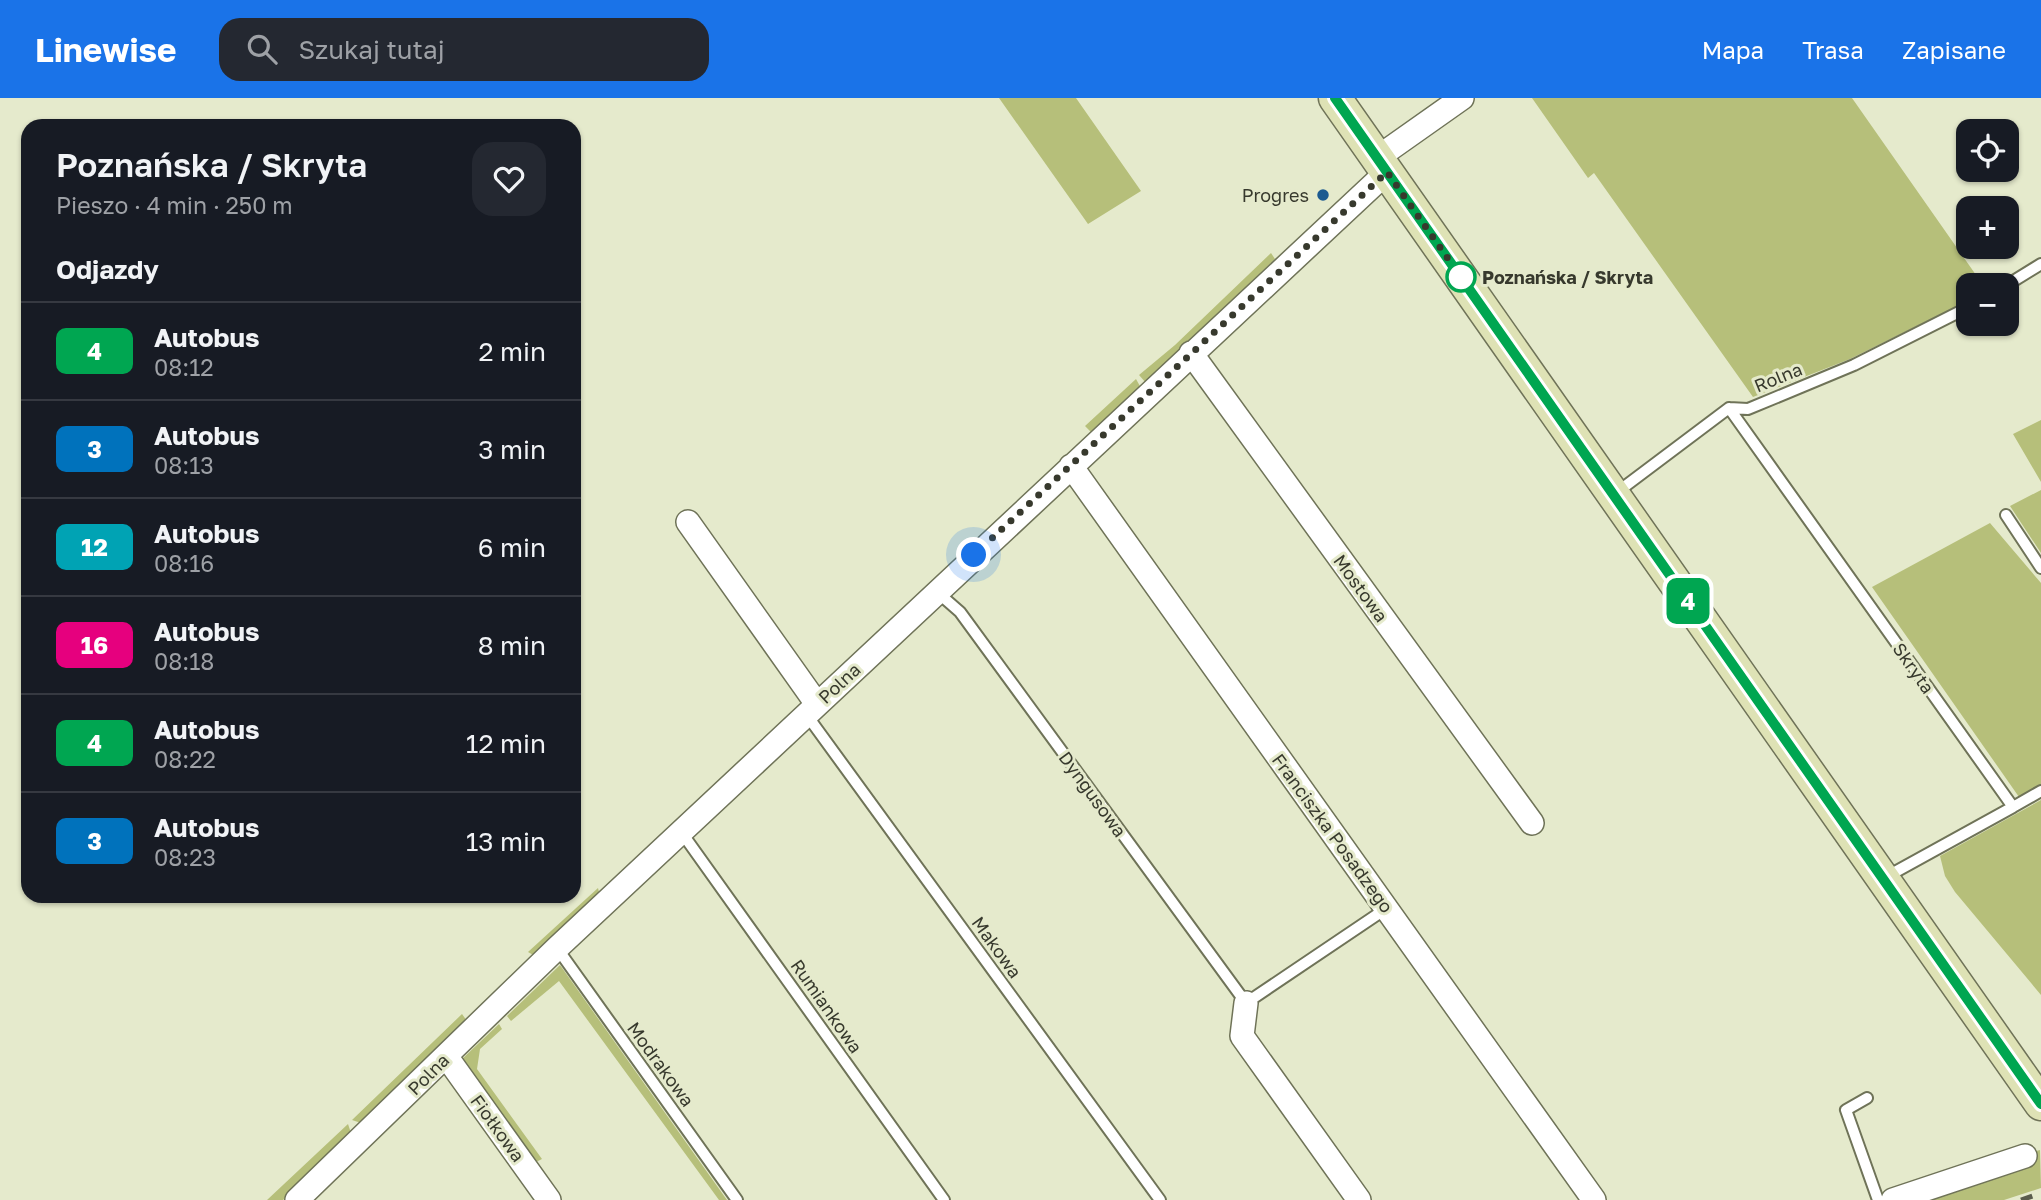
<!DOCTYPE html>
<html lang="pl">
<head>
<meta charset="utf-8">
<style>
  :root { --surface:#171b24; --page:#242831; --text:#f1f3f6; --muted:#9ea1a6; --line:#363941; --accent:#1a73e8 }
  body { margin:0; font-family:"Golos Text",sans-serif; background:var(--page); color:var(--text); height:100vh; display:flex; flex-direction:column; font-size:26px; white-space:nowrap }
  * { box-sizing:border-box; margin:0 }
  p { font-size:23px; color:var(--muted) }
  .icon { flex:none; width:38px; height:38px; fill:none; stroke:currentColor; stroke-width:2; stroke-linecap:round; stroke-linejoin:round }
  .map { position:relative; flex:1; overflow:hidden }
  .panel { position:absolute; left:21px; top:21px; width:560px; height:784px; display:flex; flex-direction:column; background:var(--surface); border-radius:21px; box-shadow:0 2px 5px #0004 }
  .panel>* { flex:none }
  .badge { padding:0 14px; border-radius:10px; font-size:24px; line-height:46px }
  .tools { position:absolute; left:1956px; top:21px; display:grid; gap:14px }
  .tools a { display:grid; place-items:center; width:63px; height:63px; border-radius:14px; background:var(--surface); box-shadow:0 2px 5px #0004; font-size:35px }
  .you { position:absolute; width:35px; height:35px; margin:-18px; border:5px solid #fff; border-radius:50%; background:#1a73e8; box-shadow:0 0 0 10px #1a73e833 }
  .map>.badge { position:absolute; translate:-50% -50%; box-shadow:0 0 0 4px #fff }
  h2 { padding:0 35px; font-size:26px; line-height:63px }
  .round { display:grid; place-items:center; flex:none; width:74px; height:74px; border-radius:21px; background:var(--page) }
  .head { display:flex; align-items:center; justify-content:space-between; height:119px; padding:0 35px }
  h1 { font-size:33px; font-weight:600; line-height:52px }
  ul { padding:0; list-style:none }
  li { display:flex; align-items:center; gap:21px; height:98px; padding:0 35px; border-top:2px solid var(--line) }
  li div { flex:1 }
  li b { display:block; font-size:26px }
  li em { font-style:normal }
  li .badge { min-width:77px; font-weight:700; text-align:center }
  header { display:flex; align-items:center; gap:42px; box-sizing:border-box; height:98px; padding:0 35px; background:var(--accent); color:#fff }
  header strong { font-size:33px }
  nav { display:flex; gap:38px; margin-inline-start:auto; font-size:24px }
  .search { width:490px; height:63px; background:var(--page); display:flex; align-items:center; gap:18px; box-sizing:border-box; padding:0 24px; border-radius:21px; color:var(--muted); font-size:26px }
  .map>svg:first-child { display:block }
  .green { fill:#b6bf7a }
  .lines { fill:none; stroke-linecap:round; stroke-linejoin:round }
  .lane-casing { stroke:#6f7358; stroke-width:14 }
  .street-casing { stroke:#6f7358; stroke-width:26 }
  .secondary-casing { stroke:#6f7358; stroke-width:35 }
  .lane { stroke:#fff; stroke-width:10 }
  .street { stroke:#fff; stroke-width:23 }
  .secondary { stroke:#dee2b5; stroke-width:32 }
  .rail { stroke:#5a5d4d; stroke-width:5; stroke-dasharray:12 12; stroke-linecap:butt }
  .line-casing { stroke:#fff; stroke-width:16 }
  .line { stroke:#00a651; stroke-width:10 }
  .walk { stroke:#37392d; stroke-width:7; stroke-dasharray:0 12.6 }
  .poi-dot { fill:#1c5a90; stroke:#e5eacc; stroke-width:2.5 }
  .stop-dot { fill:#fff; stroke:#00a651; stroke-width:3.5 }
  .labels { text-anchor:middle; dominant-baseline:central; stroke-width:6; stroke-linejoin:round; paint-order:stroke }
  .poi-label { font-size:18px; fill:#37392d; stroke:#e5eacc; text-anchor:end }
  .stop-label { font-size:18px; font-weight:bold; fill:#37392d; stroke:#e5eacc; text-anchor:start }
  .street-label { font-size:18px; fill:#37392d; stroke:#e5eacc }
</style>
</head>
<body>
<header>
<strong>Linewise</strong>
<div class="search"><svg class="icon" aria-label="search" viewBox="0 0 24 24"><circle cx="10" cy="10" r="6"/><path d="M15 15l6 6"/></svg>Szukaj tutaj</div>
<nav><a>Mapa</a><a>Trasa</a><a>Zapisane</a></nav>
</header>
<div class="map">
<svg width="2041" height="1102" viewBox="0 0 2041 1102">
  <rect width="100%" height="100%" fill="#e5eacc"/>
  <path class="green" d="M999 0H1076L1141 93 1088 126Z
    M1532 0H1852L1983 187H1969V202L1850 261 1753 299 1594 75 1588 80Z
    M1271 155 1275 161 1146 285 1139 277 1175 247Z
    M1136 281 1141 290 1092 335 1085 328Z
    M2041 322V384L2013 336Z
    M2041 392V455L2010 408Z
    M1990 425 2041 485V687L2019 699 1872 489Z
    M2041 702V897L1955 794 1945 778 1940 758Z
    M598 790 600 798 535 858 528 854Z
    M560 867 727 1102H719L559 883 511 923 507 918Z
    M462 916 467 923 361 1025 352 1022Z
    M499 926 502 931 480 951 477 971 542 1061 530 1067 461 962Z
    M348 1026 352 1038 283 1102H267Z
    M2040 1052 2041 1090 2004 1102H1921L2029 1069 2036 1061V1053Z"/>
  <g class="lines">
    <g class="lane-casing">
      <path id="lane" d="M2007 187 2041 166
        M1729 310 2013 709 1886 779
        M1616 395 1729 310 1748 311 1854 267 1969 209
        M2006 417 2041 470
        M936 493 960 514 1246 905 1387 810
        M806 616 1160 1102
        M2013 709 2041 693
        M682 735 944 1102
        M557 850 737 1102
        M1867 1000 1846 1012 1878 1102"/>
    </g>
    <g class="street-casing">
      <path id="street" d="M1377 60 1462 0
        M1191 255 1532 725
        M1071 368 1594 1102
        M688 424 817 606
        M1246 905 1242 938 1359 1102
        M446 958 549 1102
        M297 1102 557 850 1387 74
        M1893 1102 2025 1058"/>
    </g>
    <g class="secondary-casing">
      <path id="secondary" d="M1335 0 2041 1006"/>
    </g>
    <use href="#lane" class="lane"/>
    <use href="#street" class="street"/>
    <use href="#secondary" class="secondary"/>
    <path class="rail" d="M2021 1102 2041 1095"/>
  </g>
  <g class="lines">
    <g class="line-casing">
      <path id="line" d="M1335 0 2041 1006"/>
    </g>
    <use href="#line" class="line"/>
    <path class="walk" d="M974 457 1387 74 1461 179"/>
  </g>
  <circle class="poi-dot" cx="1323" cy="97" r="7"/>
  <circle class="stop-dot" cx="1461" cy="179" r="14"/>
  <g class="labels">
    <g class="poi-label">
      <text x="1309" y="97">Progres</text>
    </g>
    <g class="stop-label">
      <text x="1482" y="179">Poznańska / Skryta</text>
    </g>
    <g class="street-label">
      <text transform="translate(1778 279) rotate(-22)">Rolna</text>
      <text transform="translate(1361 490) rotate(54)">Mostowa</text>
      <text transform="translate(1914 570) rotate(55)">Skryta</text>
      <text transform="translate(839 585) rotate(-43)">Polna</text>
      <text transform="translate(1093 696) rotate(54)">Dyngusowa</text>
      <text transform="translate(1333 735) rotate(54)">Franciszka Posadzego</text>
      <text transform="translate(997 849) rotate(54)">Makowa</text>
      <text transform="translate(827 908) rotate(55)">Rumiankowa</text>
      <text transform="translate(661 966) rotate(54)">Modrakowa</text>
      <text transform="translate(428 976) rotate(-45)">Polna</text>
      <text transform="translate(498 1030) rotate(54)">Fiołkowa</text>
    </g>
  </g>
</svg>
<div class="tools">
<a><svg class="icon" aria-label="locate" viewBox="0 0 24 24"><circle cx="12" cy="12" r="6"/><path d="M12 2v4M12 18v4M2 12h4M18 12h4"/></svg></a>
<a>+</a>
<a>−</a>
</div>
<div class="you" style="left:974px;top:457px"></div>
<b class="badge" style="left:1688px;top:503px;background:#00a651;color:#fff">4</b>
<section class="panel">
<div class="head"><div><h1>Poznańska / Skryta</h1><p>Pieszo · 4 min · 250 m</p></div><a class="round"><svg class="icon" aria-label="heart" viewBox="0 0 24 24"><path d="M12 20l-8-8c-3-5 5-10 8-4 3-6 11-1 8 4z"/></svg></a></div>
<h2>Odjazdy</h2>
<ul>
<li><span class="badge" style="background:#00a651;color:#fff">4</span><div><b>Autobus</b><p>08:12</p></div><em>2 min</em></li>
<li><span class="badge" style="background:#0072bc;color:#fff">3</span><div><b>Autobus</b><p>08:13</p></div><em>3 min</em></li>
<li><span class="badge" style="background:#00a3b4;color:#fff">12</span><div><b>Autobus</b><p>08:16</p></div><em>6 min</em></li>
<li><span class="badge" style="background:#e6007e;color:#fff">16</span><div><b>Autobus</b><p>08:18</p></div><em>8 min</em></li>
<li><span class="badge" style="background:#00a651;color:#fff">4</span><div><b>Autobus</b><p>08:22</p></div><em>12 min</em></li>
<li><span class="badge" style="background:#0072bc;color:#fff">3</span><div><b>Autobus</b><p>08:23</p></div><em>13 min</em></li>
</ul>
</section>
</div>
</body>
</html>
